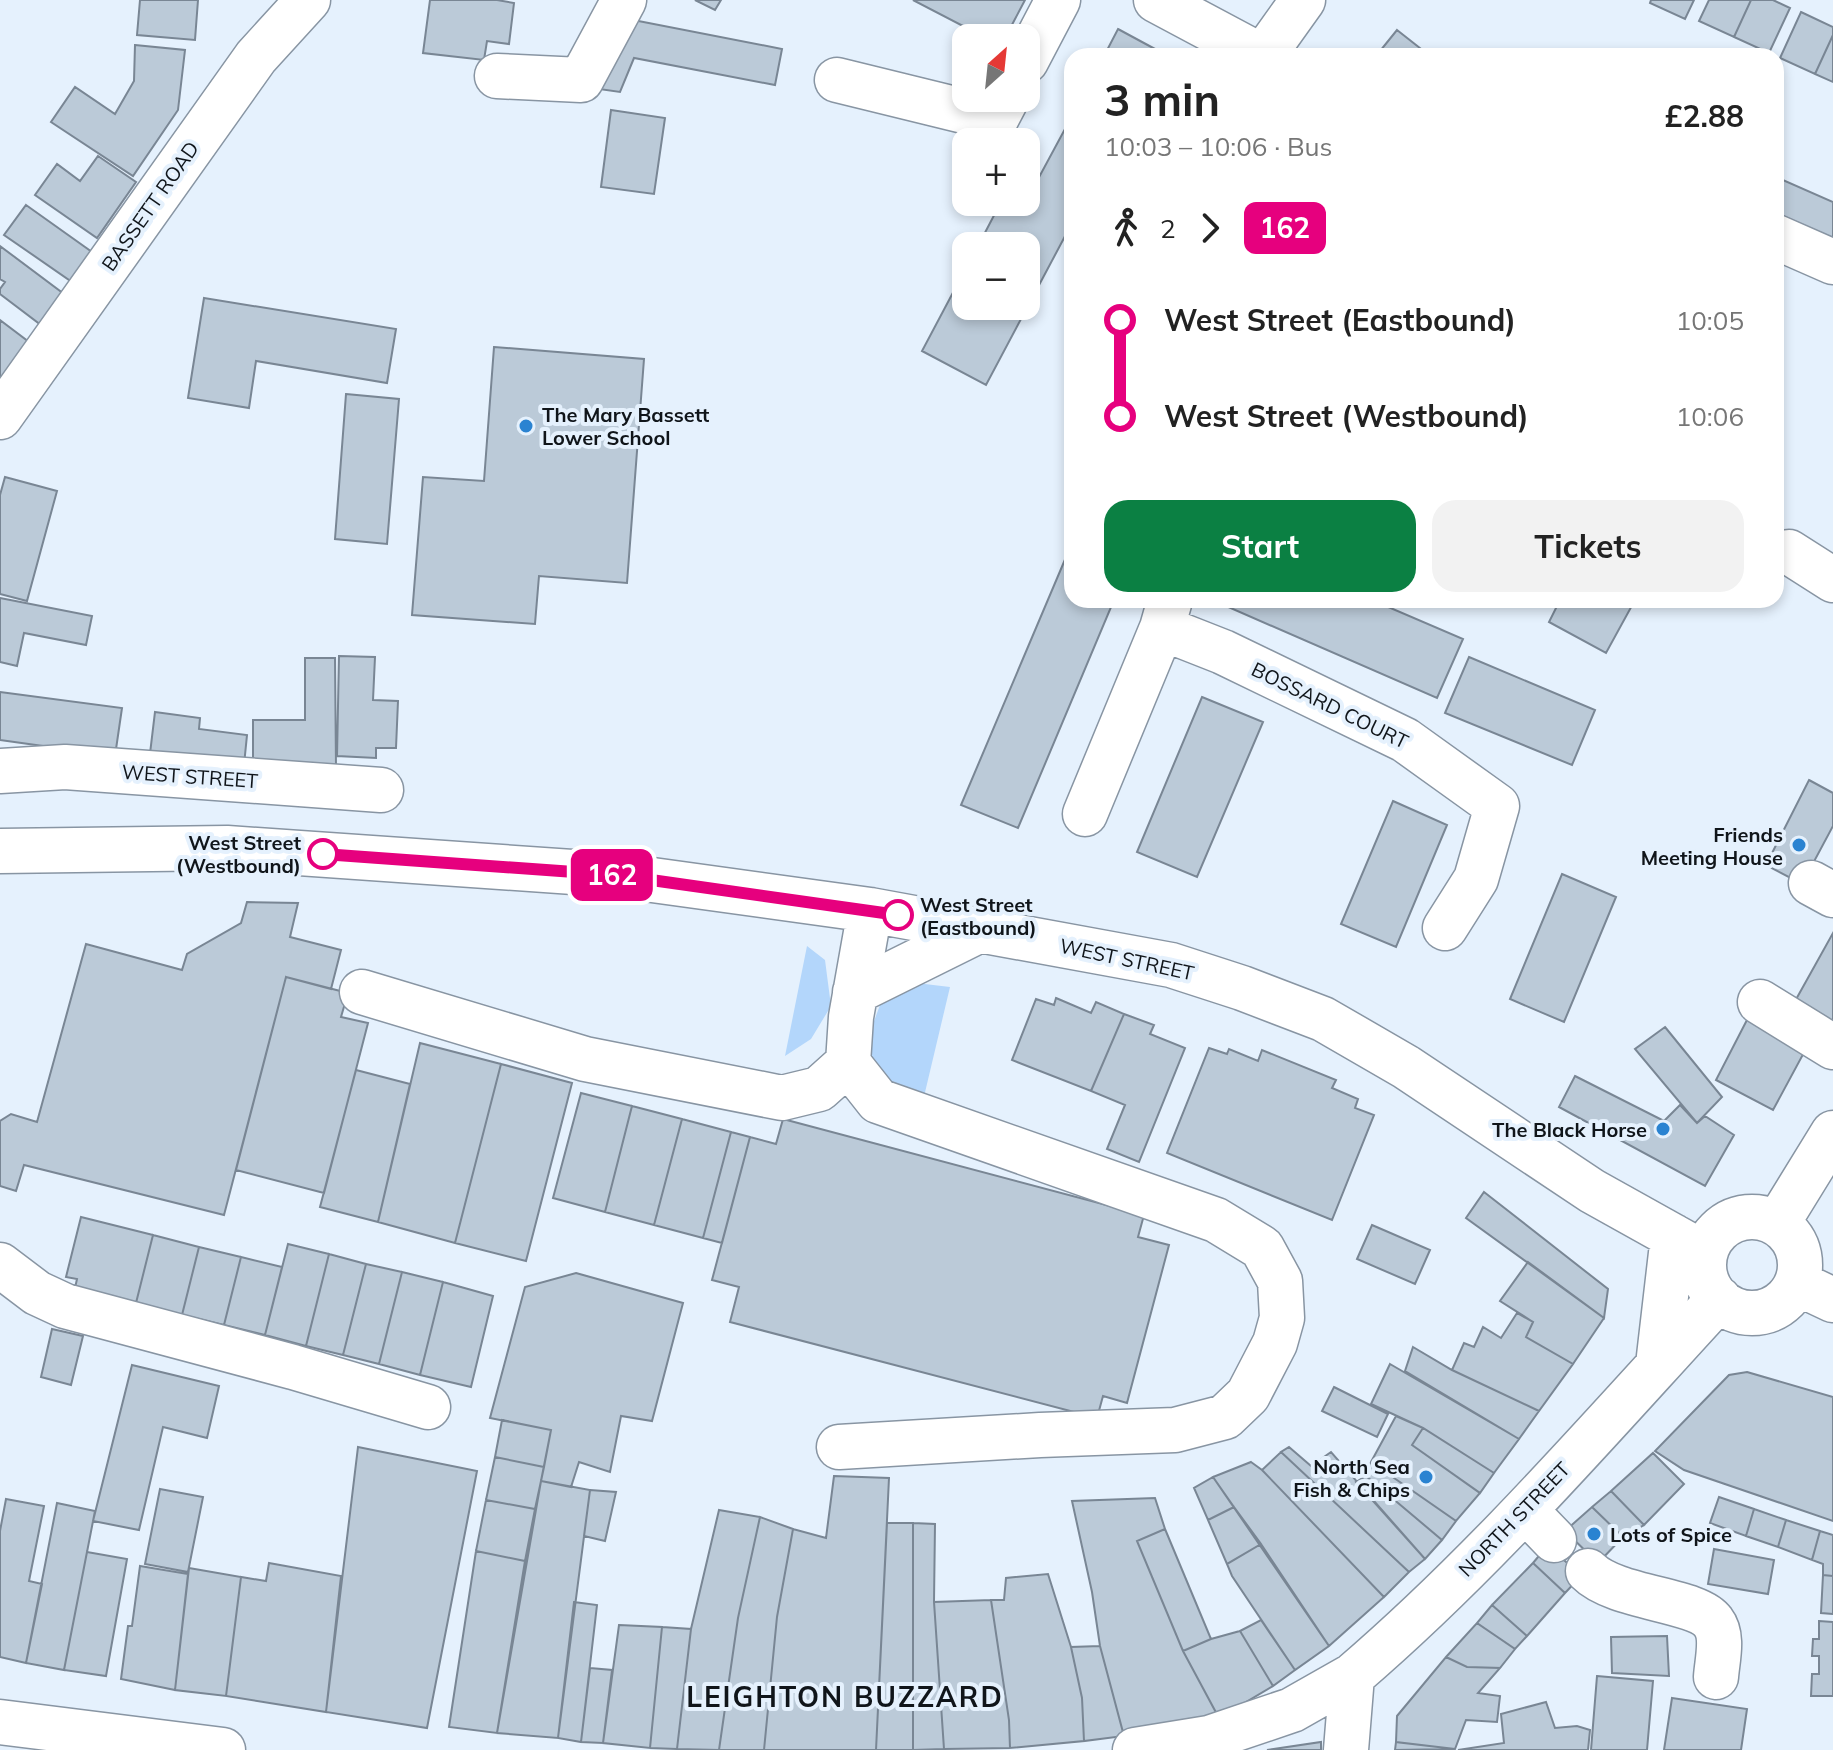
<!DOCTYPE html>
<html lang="en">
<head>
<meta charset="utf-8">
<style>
  :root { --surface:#fff; --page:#f2f2f2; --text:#222; --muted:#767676; --accent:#0b8043 }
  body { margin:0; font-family:Mulish,sans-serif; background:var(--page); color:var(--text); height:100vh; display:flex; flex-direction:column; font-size:30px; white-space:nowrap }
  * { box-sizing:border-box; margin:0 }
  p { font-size:26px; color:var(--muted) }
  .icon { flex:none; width:44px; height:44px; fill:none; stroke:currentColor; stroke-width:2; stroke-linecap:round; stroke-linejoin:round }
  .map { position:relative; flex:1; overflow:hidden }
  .panel { position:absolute; left:1064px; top:48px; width:720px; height:560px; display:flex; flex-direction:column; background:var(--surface); border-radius:24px; box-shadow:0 4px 12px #0003 }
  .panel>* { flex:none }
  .badge { padding:0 16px; border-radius:12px; font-size:28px; line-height:52px }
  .needle { width:52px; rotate:27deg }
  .tools { position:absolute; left:952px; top:24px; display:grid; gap:16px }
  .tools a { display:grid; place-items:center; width:88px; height:88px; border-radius:16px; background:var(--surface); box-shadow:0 4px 12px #0003; font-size:40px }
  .map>.badge { position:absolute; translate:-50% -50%; box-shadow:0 0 0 4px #fff }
  .legs { display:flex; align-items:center; gap:12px; height:88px; padding:0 40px; font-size:26px }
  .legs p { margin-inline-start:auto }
  .head { display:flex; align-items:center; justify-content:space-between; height:136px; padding:0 40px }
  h1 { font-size:44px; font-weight:700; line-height:60px }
  .action { display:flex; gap:16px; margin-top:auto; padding:16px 40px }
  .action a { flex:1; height:92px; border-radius:24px; background:var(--accent); color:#fff; font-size:32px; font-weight:700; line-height:92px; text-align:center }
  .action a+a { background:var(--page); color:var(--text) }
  ul { padding:0 40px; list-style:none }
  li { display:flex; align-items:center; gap:28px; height:96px; font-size:30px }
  li i { display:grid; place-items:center; width:12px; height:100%; margin:0 10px; background:currentColor }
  li i::after { content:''; width:20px; height:20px; margin:-10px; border:6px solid; border-radius:50%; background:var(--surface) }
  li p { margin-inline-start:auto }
  li:first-child i { background:linear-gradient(#0000 50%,currentColor 0) }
  li:last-child i { background:linear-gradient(currentColor 50%,#0000 0) }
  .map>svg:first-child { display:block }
  .green { fill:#b3d6fb }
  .building { fill:#bbcad8; stroke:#798694; stroke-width:2 }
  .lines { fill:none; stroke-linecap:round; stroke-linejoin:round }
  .minor-casing { stroke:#8895a3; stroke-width:47 }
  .minor { stroke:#fff; stroke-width:44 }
  .line-1-casing { stroke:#fff; stroke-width:18 }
  .line-1 { stroke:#e6007e; stroke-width:12 }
  .poi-dot { fill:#2a83d1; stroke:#e5f1fd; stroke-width:3 }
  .stop-1-dot { fill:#fff; stroke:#e6007e; stroke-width:4 }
  .labels { text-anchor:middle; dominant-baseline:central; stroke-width:8; stroke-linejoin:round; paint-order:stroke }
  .street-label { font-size:20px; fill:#10151a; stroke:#e5f1fd }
  .poi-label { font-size:20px; font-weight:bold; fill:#10151a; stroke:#e5f1fd; text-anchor:end }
  .stop-label { font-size:20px; font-weight:bold; fill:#10151a; stroke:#e5f1fd; text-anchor:end }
  .district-label { font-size:28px; font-weight:bold; letter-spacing:2px; fill:#10151a; stroke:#e5f1fd }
</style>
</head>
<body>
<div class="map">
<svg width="1833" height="1750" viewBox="0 0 1833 1750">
  <rect width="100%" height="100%" fill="#e5f1fd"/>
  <path class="green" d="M807 946 825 960 831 1006 811 1039 785 1056Z
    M908 982 950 987 922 1105 894 1093 873 1060 869 1044 873 1024 880 1005Z"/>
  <path class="building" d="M140 0H198L195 40 137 35Z
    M430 0H497L514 3 509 44 487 41 484 60 423 53Z
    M695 0H721L715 10Z
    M913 0H1025L1005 38H986Z
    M1651 0H1694L1685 19 1650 3Z
    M1709 0H1751L1734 37 1699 21Z
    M1751 0H1773L1790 8 1769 53 1734 37Z
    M1801 12 1833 27V35L1815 74 1780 58Z
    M623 18 782 49 775 85 634 58 620 92 592 88Z
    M1118 29 1168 56H1104Z
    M1397 30 1430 56H1376Z
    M1833 35V82L1815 74Z
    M135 45 185 50 178 110 133 176 51 122 75 87 115 114 134 81Z
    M611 110 665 118 654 194 601 187Z
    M1072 116V223L986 385 922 351 966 268V306H1026V246H978L1001 202H1026V192L1030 194Z
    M98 156 136 182 97 238 35 195 57 164 80 181Z
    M1776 177 1833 202V238L1776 213Z
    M26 205 92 252 72 282 4 235Z
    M0 246 64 294 41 325 0 294V289L5 282 0 279Z
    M204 298 396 329 387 383 256 361 249 408 188 398Z
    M0 320 29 342 0 379Z
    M494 347 644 359 627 583 539 576 535 624 412 615 423 477 484 481Z
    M346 394 399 399 387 544 335 539Z
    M5 477 57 491 27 601 0 594V495Z
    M1072 543V600H1114L1018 828 961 805Z
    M0 598 92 616 86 645 24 633 17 666 0 662Z
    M1229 600H1372L1463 639 1437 698 1226 606Z
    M1560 600H1635L1606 653 1549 622Z
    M339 656 375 657 373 700 398 701 396 748H376V758L337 756Z
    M1469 657 1595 710 1572 765 1445 713Z
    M305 658H335L336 767H253V720H305Z
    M0 692 122 708 115 756 0 740Z
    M1202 697 1263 722 1197 877 1137 852Z
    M155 712 200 718 199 729 247 735 243 775 149 762Z
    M1809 780 1833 793V826L1802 884 1766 865Z
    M1393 801 1447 825 1396 947 1341 924Z
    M1562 874 1616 897 1564 1022 1510 999Z
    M247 902 298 903 290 937 341 950 331 989 286 977 224 1215 24 1165 16 1191 0 1186V1121L11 1114 37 1122 86 944 182 970 187 954 241 923Z
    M1833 933V1027L1789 1012Z
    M286 977 348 993 341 1017 368 1023 324 1193 236 1170Z
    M1056 998 1091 1013 1096 1002 1124 1014 1091 1091 1012 1060 1036 999 1054 1005Z
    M1124 1014 1154 1025 1150 1034 1185 1048 1139 1162 1107 1149 1125 1105 1091 1091Z
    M1749 1016 1807 1047 1773 1110 1716 1080Z
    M1665 1027 1722 1097 1697 1123 1635 1049Z
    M420 1043 501 1064 455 1243 378 1222Z
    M1209 1048 1227 1054 1229 1049 1258 1061 1262 1050 1336 1080 1332 1088 1358 1099 1355 1108 1374 1115 1332 1220 1167 1153Z
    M501 1064 572 1083 526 1261 455 1243Z
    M356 1070 410 1084 378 1222 320 1207Z
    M1575 1076 1664 1121 1680 1105 1697 1123 1705 1116 1734 1135 1705 1186 1559 1107Z
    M581 1093 632 1106 605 1212 553 1198Z
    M632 1106 682 1119 654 1225 605 1212Z
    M682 1119 731 1132 703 1238 654 1225Z
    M783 1119 1144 1215 1138 1237 1169 1245 1127 1403 1103 1396 1097 1418 730 1322 739 1287 712 1280 750 1137 776 1144Z
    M731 1132 750 1137 722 1243 703 1238Z
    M1484 1192 1608 1289 1604 1318 1466 1218Z
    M81 1217 153 1235 136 1303 75 1288 77 1279 66 1277Z
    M1372 1225 1430 1250 1415 1284 1357 1259Z
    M153 1235 199 1247 182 1315 136 1303Z
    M288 1244 329 1254 306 1346 265 1335Z
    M199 1247 241 1257 224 1325 182 1315Z
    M329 1254 366 1264 343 1355 306 1346Z
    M241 1257 282 1267 265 1335 224 1325Z
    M1528 1262 1604 1318 1573 1364 1526 1337 1533 1322 1500 1301Z
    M366 1264 402 1272 379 1364 343 1355Z
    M402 1272 443 1282 420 1375 379 1364Z
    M576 1273 683 1303 652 1421 621 1416 610 1472 579 1462 571 1487 541 1481 551 1430 490 1418 525 1287Z
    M443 1282 493 1296 471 1387 420 1375Z
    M1517 1313 1533 1322 1526 1337 1573 1364 1539 1411 1452 1370 1464 1343 1474 1347 1483 1327 1501 1338Z
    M52 1329 83 1336 71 1385 41 1377Z
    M1413 1347 1452 1370 1539 1411 1519 1439 1405 1371Z
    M1390 1364 1519 1439 1494 1473 1423 1428 1371 1404Z
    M132 1365 219 1386 207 1438 163 1427 139 1530 93 1521Z
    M1747 1372 1833 1397V1521L1684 1470 1655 1451 1729 1375Z
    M1334 1387 1388 1414 1377 1437 1322 1411Z
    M1396 1416 1423 1428 1412 1445 1480 1493 1456 1521 1371 1462Z
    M502 1420 551 1430 544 1467 495 1457Z
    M1423 1428 1494 1473 1480 1493 1412 1445Z
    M358 1447 477 1471 427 1728 326 1712Z
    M1289 1447 1311 1466 1331 1452 1425 1559 1409 1572 1281 1452Z
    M1281 1452 1409 1572 1384 1597 1262 1470Z
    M1653 1453 1684 1484 1644 1525 1611 1491Z
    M495 1457 544 1467 535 1509 486 1500Z
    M1251 1462 1262 1470 1384 1597 1329 1646 1213 1477Z
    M1371 1462 1456 1521 1442 1540 1366 1476Z
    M834 1476 889 1478 876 1750H764L777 1617 793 1529 826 1538Z
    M1366 1476 1442 1540 1425 1559 1356 1482Z
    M1213 1477 1234 1507 1208 1520 1194 1488Z
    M541 1481 590 1490 558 1738 497 1733Z
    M160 1489 203 1497 188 1572 145 1564Z
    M590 1490 616 1492 605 1541 584 1536Z
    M1611 1491 1644 1525 1623 1537 1592 1507Z
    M1719 1497 1754 1509 1746 1536 1710 1523Z
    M1155 1498 1165 1529 1137 1541 1183 1651 1219 1718 1124 1736 1100 1646 1092 1592 1072 1501Z
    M6 1499 44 1506 29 1581 42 1584 26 1663 0 1657V1531Z
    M486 1500 535 1509 525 1561 476 1551Z
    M57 1503 95 1511 64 1670 26 1663Z
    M1234 1507 1261 1544 1227 1564 1208 1520Z
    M1592 1507 1623 1537 1598 1563 1565 1531Z
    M1754 1509 1786 1520 1778 1547 1746 1536Z
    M719 1510 760 1517 738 1618 719 1750 677 1749 691 1629Z
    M760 1517 793 1529 777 1617 764 1750H719L738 1618Z
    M1786 1520 1820 1531 1812 1560 1778 1547Z
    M887 1523H913V1750H876Z
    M913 1523 935 1524 934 1602 944 1749 913 1750Z
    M1165 1529 1211 1639 1183 1651 1137 1541Z
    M1820 1531 1833 1535V1576L1823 1575V1564L1812 1560Z
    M1261 1544 1329 1646 1295 1670 1232 1576 1227 1564Z
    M1548 1545 1581 1576 1565 1593 1533 1563Z
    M1714 1549 1774 1560 1768 1594 1708 1584Z
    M476 1551 525 1561 497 1733 449 1727Z
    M87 1552 127 1559 106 1676 64 1670Z
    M269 1563 341 1576 326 1712 226 1696 241 1577 266 1581Z
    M1533 1563 1565 1593 1527 1636 1492 1605Z
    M140 1566 188 1574 175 1690 121 1679 128 1626H132Z
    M189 1568 241 1577 226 1696 175 1690Z
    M1048 1574 1071 1647 1082 1698 1084 1741 1010 1748 1009 1720 991 1600H1004L1006 1578Z
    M1823 1575 1833 1576V1614L1821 1613Z
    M991 1600 1009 1720 1010 1748 944 1749 934 1602Z
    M574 1602 597 1605 581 1742 558 1738Z
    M1492 1605 1527 1636 1515 1649 1477 1623Z
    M1261 1620 1295 1670 1273 1686 1240 1631Z
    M1819 1621 1833 1622V1696H1811L1812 1674H1819V1656H1812L1813 1639H1819Z
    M1477 1623 1515 1649 1500 1668 1467 1667 1446 1657Z
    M619 1625 662 1627 650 1748 603 1743Z
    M662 1627 691 1629 677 1749 650 1748Z
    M1240 1631 1273 1686 1219 1718 1183 1651 1211 1639Z
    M1667 1636 1669 1676 1612 1673 1611 1637Z
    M1100 1646 1124 1736 1084 1741 1082 1698 1071 1647Z
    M1446 1657 1467 1667 1500 1668 1478 1693 1500 1696 1497 1722 1466 1720 1455 1749 1396 1742 1397 1716Z
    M590 1668 612 1670 603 1743 581 1742Z
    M1597 1676 1653 1681 1647 1750H1591Z
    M1672 1698 1747 1709 1741 1750H1664Z
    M1546 1702 1555 1728 1577 1726 1590 1730 1588 1750H1458L1504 1743 1501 1714Z
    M1321 1742V1750H1267Z
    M1396 1742 1455 1749 1395 1750Z"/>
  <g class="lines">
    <g class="minor-casing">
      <path id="minor" d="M1156 0 1261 56
        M1263 56 1303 0
        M1026 61 1058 0
        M497 76 581 80 624 0
        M837 80 996 119 1007 98
        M1776 237 1833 262
        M0 417 256 57 308 0
        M1789 552 1833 580
        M1170 600 1162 628 1223 652 1405 740 1497 806 1476 879 1445 928
        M0 771 65 767 381 790
        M1085 814 1162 628
        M0 851 227 848 616 875 870 910 1171 965 1242 988 1323 1019 1406 1067 1592 1191 1705 1254
        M1811 883 1833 895
        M362 992 585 1059 782 1098 819 1089 848 1063
        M855 992 982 929
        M1760 1002 1833 1047
        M1704 1265a48 48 0 1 1 96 0a48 48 0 1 1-96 0Z
        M1777 1224 1833 1133
        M0 1265 37 1293 65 1306 293 1367 428 1407
        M1797 1283 1833 1300
        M1658 1365 1673 1236
        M839 1447 1040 1435 1175 1430 1225 1417 1248 1395 1275 1343 1282 1318 1280 1281 1262 1248 1216 1220 878 1101 848 1063 851 1017 870 910
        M1525 1510 1554 1540
        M1588 1571C1616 1599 1697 1599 1713 1622 1724 1636 1717 1661 1716 1677
        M0 1722 223 1750
        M1135 1750 1209 1738 1292 1710 1352 1676
        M1346 1750 1352 1676C1485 1562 1600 1428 1719 1299"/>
    </g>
    <use href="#minor" class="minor"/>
  </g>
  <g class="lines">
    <g class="line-1-casing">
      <path id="line-1" d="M323 854 616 875 898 915"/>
    </g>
    <use href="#line-1" class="line-1"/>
  </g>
  <g class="poi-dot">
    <circle cx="526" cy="426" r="8"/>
    <circle cx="1799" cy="845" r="8"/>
    <circle cx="1663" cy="1129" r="8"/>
    <circle cx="1426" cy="1477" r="8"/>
    <circle cx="1594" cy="1534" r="8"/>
  </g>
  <g class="stop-1-dot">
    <circle cx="323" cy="854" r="14"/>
    <circle cx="898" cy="915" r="14"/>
  </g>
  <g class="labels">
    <g class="street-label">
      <text transform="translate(150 206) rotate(-55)">BASSETT ROAD</text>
      <text transform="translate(1330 705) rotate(26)">BOSSARD COURT</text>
      <text transform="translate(190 776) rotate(4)">WEST STREET</text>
      <text transform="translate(1127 959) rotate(12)">WEST STREET</text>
      <text transform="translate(1514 1519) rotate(-46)">NORTH STREET</text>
    </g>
    <g class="poi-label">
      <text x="542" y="414" text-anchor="start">The Mary Bassett<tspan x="542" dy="23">Lower School</tspan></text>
      <text x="1783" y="834">Friends<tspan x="1783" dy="23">Meeting House</tspan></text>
      <text x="1647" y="1129">The Black Horse</text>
      <text x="1410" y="1466">North Sea<tspan x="1410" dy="23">Fish &amp; Chips</tspan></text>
      <text x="1610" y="1534" text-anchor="start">Lots of Spice</text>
    </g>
    <g class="stop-label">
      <text x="301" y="842">West Street<tspan x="301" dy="23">(Westbound)</tspan></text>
      <text x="920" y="904" text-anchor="start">West Street<tspan x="920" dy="23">(Eastbound)</tspan></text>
    </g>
    <g class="district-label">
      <text x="845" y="1696">LEIGHTON BUZZARD</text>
    </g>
  </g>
</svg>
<div class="tools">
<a><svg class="needle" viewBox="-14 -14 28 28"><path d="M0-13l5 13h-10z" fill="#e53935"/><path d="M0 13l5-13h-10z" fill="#767676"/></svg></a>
<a>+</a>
<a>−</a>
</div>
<b class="badge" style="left:612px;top:875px;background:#e6007e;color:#fff">162</b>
<section class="panel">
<div class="head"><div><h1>3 min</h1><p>10:03 – 10:06 · Bus</p></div><b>£2.88</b></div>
<div class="legs"><svg class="icon" aria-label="walk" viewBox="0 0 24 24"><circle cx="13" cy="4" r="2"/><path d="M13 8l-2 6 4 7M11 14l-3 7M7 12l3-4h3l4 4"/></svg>2<svg class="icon" aria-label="forward" viewBox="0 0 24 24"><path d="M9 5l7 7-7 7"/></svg><b class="badge" style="background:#e6007e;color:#fff">162</b></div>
<ul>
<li><i style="color:#e6007e"></i><b>West Street (Eastbound)</b><p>10:05</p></li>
<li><i style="color:#e6007e"></i><b>West Street (Westbound)</b><p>10:06</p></li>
</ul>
<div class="action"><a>Start</a><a>Tickets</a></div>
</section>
</div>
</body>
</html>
